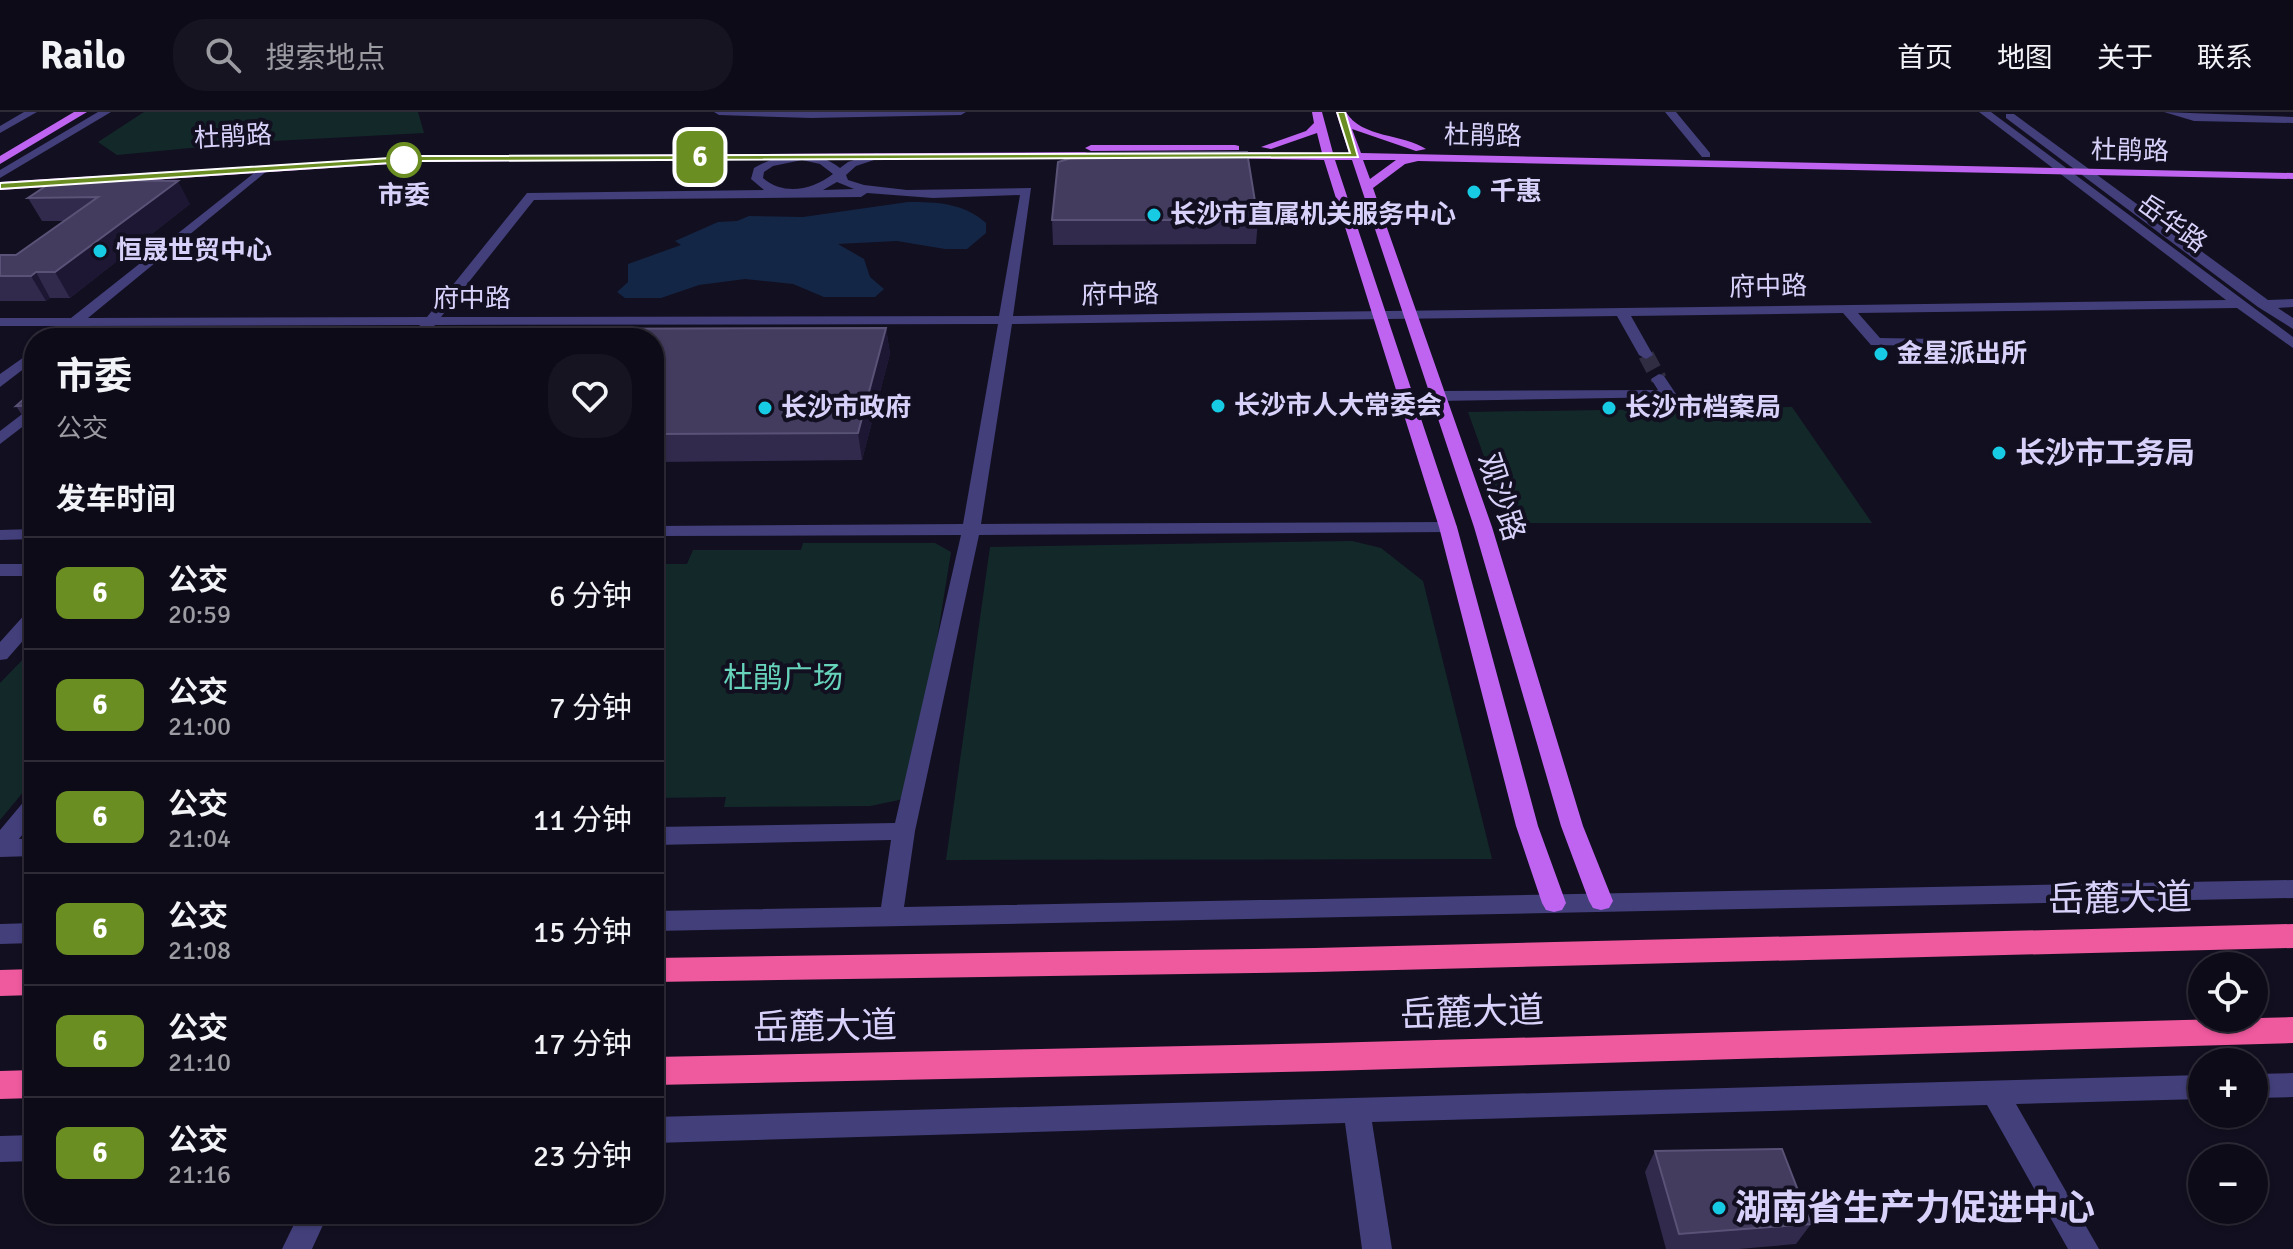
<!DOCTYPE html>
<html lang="zh">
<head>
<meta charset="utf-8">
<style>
  :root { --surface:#0e0b18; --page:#171421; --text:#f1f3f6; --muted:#9b9ba2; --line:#2e2b37 }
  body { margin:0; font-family:Signika,"Noto Sans SC",sans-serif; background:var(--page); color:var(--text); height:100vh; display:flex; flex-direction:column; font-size:30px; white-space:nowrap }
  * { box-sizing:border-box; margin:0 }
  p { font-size:26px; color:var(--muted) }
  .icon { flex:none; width:44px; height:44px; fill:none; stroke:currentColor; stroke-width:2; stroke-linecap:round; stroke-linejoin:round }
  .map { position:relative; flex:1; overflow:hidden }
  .side { position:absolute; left:24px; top:216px; width:640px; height:896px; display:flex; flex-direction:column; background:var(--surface); border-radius:32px; box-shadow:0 2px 6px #0004,0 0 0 2px var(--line) }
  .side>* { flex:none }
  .badge { padding:0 16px; border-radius:12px; font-size:28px; line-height:52px }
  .controls { position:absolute; left:2188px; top:840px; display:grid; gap:16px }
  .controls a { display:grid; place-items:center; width:80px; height:80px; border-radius:50%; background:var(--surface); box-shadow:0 2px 6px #0004,0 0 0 2px var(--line); font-size:40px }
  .map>.badge { position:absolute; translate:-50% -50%; box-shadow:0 0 0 4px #fff }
  h2 { padding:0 32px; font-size:30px; line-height:72px }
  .round { display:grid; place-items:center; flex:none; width:84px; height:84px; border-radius:32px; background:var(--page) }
  .overview { display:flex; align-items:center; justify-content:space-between; height:136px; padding:0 32px }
  h1 { font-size:38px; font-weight:700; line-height:60px }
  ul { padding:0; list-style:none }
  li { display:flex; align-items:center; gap:24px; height:112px; padding:0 32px; border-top:2px solid var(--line) }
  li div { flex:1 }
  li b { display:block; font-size:30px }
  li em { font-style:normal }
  li .badge { min-width:88px; font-weight:700; text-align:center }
  header { display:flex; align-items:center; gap:48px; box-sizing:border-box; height:112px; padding:0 40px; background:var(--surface); border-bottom:2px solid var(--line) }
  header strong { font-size:38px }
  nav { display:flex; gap:44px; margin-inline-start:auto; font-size:28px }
  .search { width:560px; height:72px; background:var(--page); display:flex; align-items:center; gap:20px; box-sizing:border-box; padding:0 28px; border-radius:32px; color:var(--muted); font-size:30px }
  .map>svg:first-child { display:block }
  .green { fill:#132929 }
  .water { fill:#142645 }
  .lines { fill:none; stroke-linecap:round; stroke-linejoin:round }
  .minor-tunnel { stroke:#302c41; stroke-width:16; stroke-dasharray:16 8; stroke-linecap:butt }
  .minor { fill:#423f7a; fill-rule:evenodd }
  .major { fill:#be64f0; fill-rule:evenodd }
  .highway { fill:#ef599e; fill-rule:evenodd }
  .wall { fill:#312a4c }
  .shaded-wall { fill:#1d1733 }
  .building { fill:#433c5f; stroke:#5a5377; stroke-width:2 }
  .line { fill:#6b8e23; stroke:#fff; stroke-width:2 }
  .stop-dot { fill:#fff; stroke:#6b8e23; stroke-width:4 }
  .poi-dot { fill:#16cbe3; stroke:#120f20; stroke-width:3 }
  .labels { text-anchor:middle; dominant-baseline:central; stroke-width:8; stroke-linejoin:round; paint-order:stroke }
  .far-street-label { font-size:26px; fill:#d8d2fb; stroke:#120f20 }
  .far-poi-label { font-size:26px; font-weight:bold; fill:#d8d2fb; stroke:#120f20; text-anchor:start }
  .far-stop-label { font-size:26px; font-weight:bold; fill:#d8d2fb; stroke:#120f20 }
  .poi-label { font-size:30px; font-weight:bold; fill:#d8d2fb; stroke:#120f20; text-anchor:start }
  .street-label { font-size:30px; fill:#d8d2fb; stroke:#120f20 }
  .park-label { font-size:30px; fill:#66d3ba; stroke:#120f20 }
  .near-street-label { font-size:36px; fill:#d8d2fb; stroke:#120f20 }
  .near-poi-label { font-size:36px; font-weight:bold; fill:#d8d2fb; stroke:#120f20; text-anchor:start }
</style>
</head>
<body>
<header>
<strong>Railo</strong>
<div class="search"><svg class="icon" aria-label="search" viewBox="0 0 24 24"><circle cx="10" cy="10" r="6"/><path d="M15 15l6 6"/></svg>搜索地点</div>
<nav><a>首页</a><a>地图</a><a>关于</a><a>联系</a></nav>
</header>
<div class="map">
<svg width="2293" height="1137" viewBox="0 0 2293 1137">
  <rect width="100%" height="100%" fill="#120f20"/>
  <path class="green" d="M144 0H418L424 21 253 30 117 43 98 30Z
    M1792 295 1872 411H1508L1468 300Z
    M1352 429 1381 436 1423 469 1492 747 946 748 990 435Z
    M803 431H935L951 440 913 677 899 688 870 694 724 695 726 685 654 686V452H687L693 438H801Z
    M34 536V667L0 708V571Z"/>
  <path class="water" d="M908 90C937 90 964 91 986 111V121L967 137H945L897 129 838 132 864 147 870 165 884 177 875 185H824L793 172 745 167 699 173 661 186H625L617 180 628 170V152L681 133 675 129 718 110 737 109 749 104 803 105Z"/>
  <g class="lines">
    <path class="minor-tunnel" d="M1646 243 1659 267"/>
    <path class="minor" d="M24 0H37L0 21V14Z
      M98 0H111L0 66V58Z
      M714 0H966L961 3 811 6 719 3Z
      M1665 0H1676L1710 41V45H1702Z
      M1979 0H1991L2293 225V236L2237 196 1858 201 1880 226 1938 227 1940 230 1933 234 1871 233 1843 201 1631 204 1653 243 1646 247 1639 243 1617 204 1012 212 981 412 1448 410 1457 415 1448 420 979 423 915 719 904 795 2293 768V786L654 819V799L881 795 891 728 654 733V715L895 711 961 423 654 424V414L963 412 998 212 435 213 424 226H410L420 213 77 214 63 226H47L60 214H0V206H71L263 54 267 55V59L88 206 427 205 527 81 764 78 751 67 754 56C781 40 815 36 840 56L848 50 876 41 880 42V46L856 54 846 63 848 68 864 73 907 78 1031 76 1013 204 2226 188ZM802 48 820 52 833 62C812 78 784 84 763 66L764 60 773 54ZM837 70 854 77 823 78ZM867 81 933 86 1020 83 999 204 441 205 534 88 861 85Z
      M2164 0 2293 5V11L2194 9Z
      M2006 2H2014L2268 188 2293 187V195L2278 196 2293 206V217L2258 195 2006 6Z
      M34 238V249L0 275V262Z
      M1659 262 1664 264 1676 282 1673 285 1438 289 1430 284 1438 279 1658 278 1651 267Z
      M34 293V306L0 332V319Z
      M34 417V427L0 428V418Z
      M0 452H34V464H0Z
      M34 498V516L7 547 0 548V530L27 500Z
      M34 685V708L19 727 34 726V744L0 745V718L26 687Z
      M34 811V831L0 832V812Z
      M2293 961V985L2254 986V962Z
      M2202 963V987L2016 992 2099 1137H2068L1987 993 1372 1010 1392 1137H1362L1345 1011 654 1031V1005Z
      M34 1023V1049L0 1050V1024Z
      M299 1102H328L312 1137H282Z"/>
    <path class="major" d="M74 0H87L0 52V44Z
      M1312 0H1322L1333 41H1349L1336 0H1346C1361 26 1404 22 1426 37L1416 39 1352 17 1361 41 2293 61V67L1418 49 1405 52 1373 76 1492 415 1583 714 1613 789 1609 796 1601 798 1593 796 1589 789 1561 714 1474 415 1352 48H1335L1457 415 1538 714 1566 791 1562 798 1554 800 1546 798 1542 791 1516 714 1439 415 1324 48 1223 46 1217 43 1223 40 1322 41 1317 21 1271 37 1261 35 1306 19 1314 11ZM1363 48H1396L1370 67Z
      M1235 33 1239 34V38L1091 39 1085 36 1091 33Z
      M1107 40 1111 41V45L421 50 0 78V70L421 44Z"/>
    <path class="highway" d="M2293 812V836L1315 860 654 870V846L1315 836Z
      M34 857V883L0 884V858Z
      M2293 905V931L1326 959 654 973V945L1326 931Z
      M34 958V986L0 987V959Z"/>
  </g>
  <path class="wall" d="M52 70 190 92 70 186H50L46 189H0V143H16L64 109H42L28 86Z
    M1052 108H1258L1256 132 1053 133Z
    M886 216 890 242 862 348 654 350V226Z
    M34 278V321L16 294Z
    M1655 1039 1811 1112 1796 1132 1739 1137H1666L1645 1060Z"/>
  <path class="shaded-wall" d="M178 69 190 92 70 186 55 160Z
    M36 160 50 186 46 189 31 164Z
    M886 216 890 242 862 348 858 321Z"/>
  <path class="building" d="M1247 40 1258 108H1052L1058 50 1088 41Z
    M63 68 178 69 55 160H36L31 164H0V143H16L98 85 28 86 52 70Z
    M886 216 858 321 654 322V226H521L528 217Z
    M34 278V293L16 294Z
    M1782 1037 1811 1112 1679 1122 1655 1039Z"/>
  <path class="line" d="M1337 0H1345L1358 45 421 49 0 77V71L421 44 1350 41Z"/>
  <circle class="stop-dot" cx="404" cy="48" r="16"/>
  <g class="poi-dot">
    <circle cx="1474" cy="80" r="8"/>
    <circle cx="1154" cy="103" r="8"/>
    <circle cx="100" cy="139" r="8"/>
    <circle cx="1881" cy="242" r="8"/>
    <circle cx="1218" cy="294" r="8"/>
    <circle cx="765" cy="296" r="8"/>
    <circle cx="1609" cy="296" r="8"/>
    <circle cx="1999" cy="341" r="8"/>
    <circle cx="1719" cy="1096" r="8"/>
  </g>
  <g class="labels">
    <g class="far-street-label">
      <text transform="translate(1483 24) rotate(1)">杜鹃路</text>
      <text transform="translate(233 25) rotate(-3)">杜鹃路</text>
      <text transform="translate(2130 39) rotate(1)">杜鹃路</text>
      <text transform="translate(2172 112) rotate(36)">岳华路</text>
      <text transform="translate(1768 175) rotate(-1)">府中路</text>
      <text transform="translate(1120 183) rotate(-1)">府中路</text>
      <text x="472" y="187">府中路</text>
    </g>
    <g class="far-poi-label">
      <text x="1490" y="80">千惠</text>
      <text x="1170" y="103">长沙市直属机关服务中心</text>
      <text x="116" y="139">恒晟世贸中心</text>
      <text x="1897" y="242">金星派出所</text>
      <text x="1234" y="294">长沙市人大常委会</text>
      <text x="781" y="296">长沙市政府</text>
      <text x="1625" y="296">长沙市档案局</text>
    </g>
    <g class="far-stop-label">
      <text x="404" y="84">市委</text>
    </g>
    <g class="poi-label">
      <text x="2015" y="341">长沙市工务局</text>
    </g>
    <g class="street-label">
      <text transform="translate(1501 385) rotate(72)">观沙路</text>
    </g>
    <g class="park-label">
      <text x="783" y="566">杜鹃广场</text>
    </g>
    <g class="near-street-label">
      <text transform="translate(2120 787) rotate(-1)">岳麓大道</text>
      <text transform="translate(1472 901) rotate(-2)">岳麓大道</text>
      <text transform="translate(825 915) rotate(-1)">岳麓大道</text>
    </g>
    <g class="near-poi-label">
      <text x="1735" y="1096">湖南省生产力促进中心</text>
    </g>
  </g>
</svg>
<div class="controls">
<a><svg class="icon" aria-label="locate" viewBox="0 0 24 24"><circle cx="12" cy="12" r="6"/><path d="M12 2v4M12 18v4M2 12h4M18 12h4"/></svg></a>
<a>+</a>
<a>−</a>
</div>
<b class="badge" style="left:700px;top:45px;background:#6b8e23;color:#fff">6</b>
<section class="side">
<div class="overview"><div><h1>市委</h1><p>公交</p></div><a class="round"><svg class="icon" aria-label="heart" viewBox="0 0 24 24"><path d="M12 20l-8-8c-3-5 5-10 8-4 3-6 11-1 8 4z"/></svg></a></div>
<h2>发车时间</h2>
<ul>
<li><span class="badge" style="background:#6b8e23;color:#fff">6</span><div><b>公交</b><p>20:59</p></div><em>6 分钟</em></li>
<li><span class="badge" style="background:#6b8e23;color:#fff">6</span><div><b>公交</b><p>21:00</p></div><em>7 分钟</em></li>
<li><span class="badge" style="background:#6b8e23;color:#fff">6</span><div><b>公交</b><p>21:04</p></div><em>11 分钟</em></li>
<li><span class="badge" style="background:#6b8e23;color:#fff">6</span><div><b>公交</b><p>21:08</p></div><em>15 分钟</em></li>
<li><span class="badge" style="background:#6b8e23;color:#fff">6</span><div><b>公交</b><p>21:10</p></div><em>17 分钟</em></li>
<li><span class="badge" style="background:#6b8e23;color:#fff">6</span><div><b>公交</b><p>21:16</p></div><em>23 分钟</em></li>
</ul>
</section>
</div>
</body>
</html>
